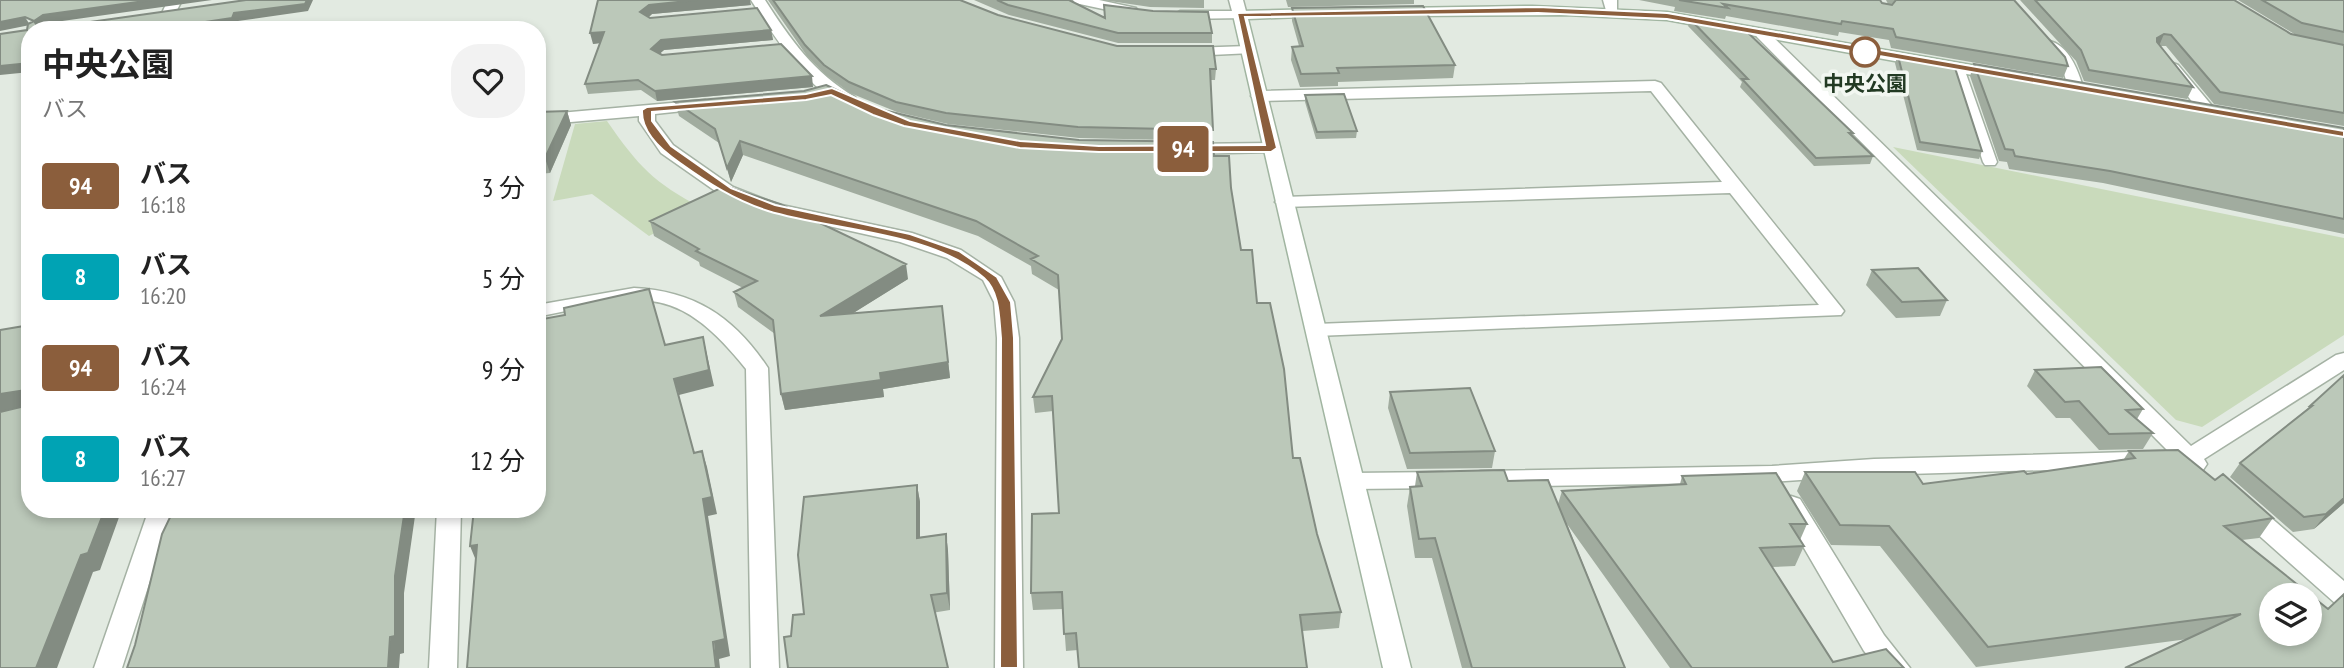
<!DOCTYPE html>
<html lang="ja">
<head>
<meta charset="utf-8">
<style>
  :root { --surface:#fff; --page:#f2f2f2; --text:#222; --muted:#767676 }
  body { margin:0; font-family:"PT Sans Narrow","Noto Sans JP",sans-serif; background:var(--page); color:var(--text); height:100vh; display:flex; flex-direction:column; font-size:26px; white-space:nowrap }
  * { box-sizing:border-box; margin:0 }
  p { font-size:23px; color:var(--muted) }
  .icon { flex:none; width:38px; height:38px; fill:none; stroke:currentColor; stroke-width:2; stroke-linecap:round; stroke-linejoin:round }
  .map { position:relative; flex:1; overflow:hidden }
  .side { position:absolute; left:21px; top:21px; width:525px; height:497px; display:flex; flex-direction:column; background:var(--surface); border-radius:28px; box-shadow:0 4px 10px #0003 }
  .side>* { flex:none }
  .badge { padding:0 14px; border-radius:5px; font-size:24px; line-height:46px }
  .tools { position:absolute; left:2259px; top:583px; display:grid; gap:14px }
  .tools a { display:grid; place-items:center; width:63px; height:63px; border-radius:50%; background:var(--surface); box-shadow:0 4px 10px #0003; font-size:35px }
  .map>.badge { position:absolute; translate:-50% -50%; box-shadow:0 0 0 4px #fff }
  .round { display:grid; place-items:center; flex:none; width:74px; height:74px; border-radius:28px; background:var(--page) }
  .overview { display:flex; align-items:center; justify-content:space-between; height:119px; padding:0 21px }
  h1 { font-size:33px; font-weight:700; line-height:52px }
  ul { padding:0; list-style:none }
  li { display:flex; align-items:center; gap:21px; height:91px; padding:0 21px }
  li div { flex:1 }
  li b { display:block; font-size:26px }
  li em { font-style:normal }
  li .badge { min-width:77px; font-weight:700; text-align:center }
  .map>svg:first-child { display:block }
  .green { fill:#c9dabb }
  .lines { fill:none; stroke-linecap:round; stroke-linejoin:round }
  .lane-casing { stroke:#a5b2a4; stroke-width:3 }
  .street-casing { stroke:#a5b2a4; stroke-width:3 }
  .secondary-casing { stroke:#a1b5a1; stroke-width:3 }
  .lane { fill:#fff; fill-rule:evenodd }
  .street { fill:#fff; fill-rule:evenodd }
  .secondary { fill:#fff; fill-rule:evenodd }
  .wall { fill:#a1ac9f }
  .shaded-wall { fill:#838c82 }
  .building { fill:#bbc8b9; stroke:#838c82; stroke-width:2; fill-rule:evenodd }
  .line { fill:#8b5e3c; stroke:#fff; stroke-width:2 }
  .stop-dot { fill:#fff; stroke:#8b5e3c; stroke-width:3.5 }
  .labels { text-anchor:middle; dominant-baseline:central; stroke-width:7; stroke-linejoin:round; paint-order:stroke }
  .far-stop-label { font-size:21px; font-weight:bold; fill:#223a23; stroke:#f2f7f1 }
</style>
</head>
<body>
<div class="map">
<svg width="2344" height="668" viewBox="0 0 2344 668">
  <rect width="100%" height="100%" fill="#e2eae1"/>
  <path class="green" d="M607 121C639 167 653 182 702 208L649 236 592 194 553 201 575 124Z
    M1893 147 2344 238V335L2202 427 2176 420Z"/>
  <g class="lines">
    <g class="lane-casing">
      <path id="lane" d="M1248 46 1254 50 1252 53 1190 56 1184 52 1190 48Z
        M1958 64 1964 68 1997 162 1995 165H1985L1983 162 1952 68Z"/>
    </g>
    <g class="street-casing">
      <path id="street" d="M168 0H182L174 16 169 17 162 13Z
        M751 0H765C790 39 814 73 855 97L857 100 855 103C820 112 767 25 751 0Z
        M1073 0H1099L1136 8 1138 11 1131 15 1075 3Z
        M1229 0H1243L1247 15 1245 18 1180 19 1173 15 1180 11H1232Z
        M1603 0H1617V14H1607Z
        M1762 30 1767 31 2191 446 2336 355 2344 353V370L2204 459 2207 464 2203 470 2195 472 2183 466 1874 475 1772 482 1481 487 1472 485 1469 479 1472 473 1481 471 1772 466 1874 459 2168 451 1757 37 1755 34Z
        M2050 41C2069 46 2078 70 2083 87L2081 90H2069L2062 67 2043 45Z
        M2173 63 2178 65 2213 107 2215 110 2213 113H2201L2168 71 2165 68 2168 65Z
        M1655 81 1661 83 1841 307 1844 311 1841 315 1316 336 1309 334 1306 330 1309 326 1316 324 1819 305 1730 193 1284 207 1275 202 1284 197 1722 182 1651 91 1259 101 1251 96 1259 91Z
        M705 100 711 102 713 105 711 108 655 114V121L673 145 733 187 777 204 912 233 961 250 1001 277 1014 302 1019 338 1023 668H995L997 338 994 302 983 280 947 258 900 242 766 212 721 195 661 153 639 121V116L537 125V115Z
        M1271 143 1277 144 1280 148 1277 152 1186 154 1177 149 1186 144Z
        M634 288C695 291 734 317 768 368L779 668H751L746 369C674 279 640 296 537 317V305Z
        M1442 472 1451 474 1454 480 1451 486 1442 488 1353 489 1344 487 1341 481 1344 475 1353 473Z
        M1791 496 1800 499 1884 635 1910 668H1879L1864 651 1779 505 1782 499Z
        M2245 500 2254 503 2344 581V606L2335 603 2236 515 2233 509 2236 503Z
        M149 509H173L122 668H94Z
        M437 509H461L457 668H429Z"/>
    </g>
    <g class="secondary-casing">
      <path id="secondary" d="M1532 6 1667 12 2000 70 2008 75 2000 80 1667 20 1566 15 1398 16 1391 12 1398 8Z
        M1320 9 1327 13 1325 16 1248 19 1411 668H1383L1233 15 1240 11Z"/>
    </g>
    <use href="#lane" class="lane"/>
    <use href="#street" class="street"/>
    <use href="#secondary" class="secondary"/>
  </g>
  <path class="wall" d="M598 0 751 5 652 14 649 17 771 30 773 40 664 50 659 54 813 87 657 101 641 90 588 94 585 84 600 43 593 44Z
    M768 0H960L998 15 1117 46 1216 69 1215 80H1211L1212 141 1079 138 948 124 897 112 850 93 826 75 807 56Z
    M974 0H1069L1104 18 1212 33V43H1118L1009 15Z
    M1103 0H1204V8L1150 7Z
    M1286 0H1414V4L1288 7Z
    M1639 0H1880L1882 3 1888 4 1886 0H2014L2068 66 2063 78 1891 48 1889 40 1839 32 1838 36 1726 16 1725 19 1674 11 1675 7Z
    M2020 0H2234L2291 34 2339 44 2296 35 2238 0H2344V126L2214 104 2166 46H2159L2193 87 2187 99 2084 81 2076 61Z
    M1292 8 1455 65 1453 78 1338 82V86L1300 87 1291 60 1292 47 1299 46 1292 21Z
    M1690 19 1853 133V136L1873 156 1870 164 1814 166 1740 87 1742 82 1688 26Z
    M1898 56 1982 151 1979 159 1917 150 1895 63Z
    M1974 64 2344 128V234L2103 183 2009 169 2007 162 1999 161 1970 76Z
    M1305 95 1357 131 1356 138 1316 139 1305 102Z
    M675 102 875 108 946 125 1214 156 1231 188 1241 250 1257 303 1293 458 1341 612 1339 628 1066 651 1063 609 1033 610 1031 593 1059 513 1053 411 1035 413 1033 397 1062 339 1059 290 1032 274 1031 266 978 236 743 155 731 182 719 143 679 116Z
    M567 111 571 125 550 173 537 174V112Z
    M650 221 908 279 853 313 942 306 950 378 883 389 884 397 785 410 781 394 775 334 738 307 734 292 743 288 700 266 699 262 654 236Z
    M1872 270 1947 300 1940 316 1896 318 1866 285Z
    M2035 370 2143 409 2137 419 2153 433 2143 449 2099 450 2070 418H2056L2027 386Z
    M2344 375V503L2314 529 2293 532 2230 477 2240 463 2307 409 2310 406Z
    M1390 392 1495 451 1492 468 1407 469 1388 408Z
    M2129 451 2215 480 2273 518 2259 538 2242 540 2344 668 2188 639 1976 667 1880 546 1831 545 1797 491 1805 472 1923 484 2027 474 2124 459Z
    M1417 472 1508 481 1558 504 1562 491 1680 484 1682 476 1807 524 1800 540 1804 546 1795 566 1772 567 1833 662 1904 668H1670L1567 524 1625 668H1462L1432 558H1415L1407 506 1410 487 1415 486Z
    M917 485 920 502V537L946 534 948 551 950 610 791 636 804 614Z"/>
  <path class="shaded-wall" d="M152 0H212L48 23 38 30 34 21 43 15Z
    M307 0H313L308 11 238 21 235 27 211 30H195L199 23 234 13Z
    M697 0H750L751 5 652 14 643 22 640 12 649 5Z
    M25 17 30 25 0 31V22Z
    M771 30 773 40 664 50 654 59 651 49 661 40Z
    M604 32 607 42 593 44 590 33Z
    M2164 34 2159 46 2152 50 2157 38Z
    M30 63V72L0 75V66Z
    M812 76 813 87 657 101 655 91Z
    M567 111 571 125 550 173 545 158Z
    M740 141 743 155 731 182 727 168Z
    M906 264 908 279 823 332 820 316Z
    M942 306 950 378 883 389 884 397 785 410 781 394 880 373Z
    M703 337 714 386 679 395 674 379Z
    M20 391 30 404 0 413V394Z
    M702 451 707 467 717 514 708 516 730 656 719 659 720 668H716L703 499Z
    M917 485 920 502V555L917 538Z
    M2344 498V503L2314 529 2326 514Z
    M105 509H122L100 570 93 572 57 668H36L81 555Z
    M405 509H416L404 593V653L400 654 399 668H388L395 576Z
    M946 534 948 551 950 610 947 593Z
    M477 545V563L470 546Z"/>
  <path class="building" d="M0 0H152L43 15 34 21 25 17 0 22Z
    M246 0H307L305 4 234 13 232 18 199 23 195 30H30V63L0 66V34L27 30 28 24 34 21 36 24H76Z
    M598 0H697L649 5 640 12 650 18 757 8 771 30 661 40 651 49 662 55 781 44 812 76 655 91 638 80 585 84 604 32 590 33Z
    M773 0H960L998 15 1117 46H1213L1216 69H1210L1213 130 1078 127 946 113 896 102 849 82 824 65 805 45Z
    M997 0H1069L1105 18 1104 5 1153 11 1208 12 1212 33H1118L1008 5Z
    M1679 0H1880L1882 3 1892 5 1896 0H2014L2065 57 2068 66 1896 37 1893 29 1842 21 1841 24 1723 4 1728 8Z
    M2035 0H2234L2291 34 2344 45V113L2220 92 2171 35 2164 34 2157 38V42L2193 87 2089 70 2081 50Z
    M2262 0H2344V32L2302 23Z
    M1423 6 1455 65 1337 68 1339 73 1301 74 1292 47 1303 46 1292 8Z
    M1690 19 1744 29 1853 133H1849L1873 156 1816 158 1742 79H1748Z
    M1898 56 1954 65 1982 151 1920 142Z
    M1974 64 2344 128V219L2110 171 2015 156 2013 150 2005 149Z
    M826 85 875 108 946 125 1079 140 1213 142 1214 156H1229L1231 188 1241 250H1252L1257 303H1270L1284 369 1293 458H1300L1317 534 1341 612 1300 615 1307 668H1079L1076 633 1064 634 1062 592 1031 593 1032 514 1059 513 1052 396 1033 397 1062 339 1058 275 1031 259 1038 256 976 221 740 141 727 168 715 129 675 102 804 91Z
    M1344 94 1357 131 1317 132 1305 95Z
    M567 111 545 158 537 159V112Z
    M725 186 780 204 906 264 820 316 942 306 948 362 880 373 881 380 781 394 773 320 734 292 757 281 696 251 699 249 650 221Z
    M1918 268 1947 300 1902 302 1872 270Z
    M649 289 665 345 703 337 709 370 674 379 694 453 702 451 712 497 703 499 725 639 713 642 716 668H467L477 545 470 546 474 509H537V320L565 315 564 308Z
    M30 325V509H105L88 553 81 555 36 668H0V412L21 407 20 391 0 394V330Z
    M2101 367 2143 409 2126 410 2153 433 2109 434 2079 401 2065 402 2035 370Z
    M2344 375V498L2326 514 2304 517 2240 463 2312 406H2310Z
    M1470 388 1495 451 1410 453 1390 392Z
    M2178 450 2215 480 2223 474 2273 518 2224 526 2328 609 2344 594V668H2125L2241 614 1988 647 1889 526 1840 525 1805 472H1915L1923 484 2024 471 2027 474 2135 458 2129 451ZM2272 595H2310V634H2272Z
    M1504 470 1508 481 1548 480 1625 668H1472L1435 538 1419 539 1410 487 1422 486 1417 472Z
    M1776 473 1807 524H1790L1804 546 1760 548 1833 662 1886 649 1904 668H1692L1562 491 1686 484 1682 476Z
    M917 485V538L946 534 947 593 931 595 948 668H788L784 637 791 636 793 615 804 614 798 555 804 497Z
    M174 509H405L395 576V636L390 637 388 668H127L135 645 162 534Z"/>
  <path class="line" d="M1538 7 1667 13 2344 131V137L1667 19 1538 13 1245 17 1277 148 1271 152H1099L1020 148 904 126 873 115 831 95 806 100 652 112V121L671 146 731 188 775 205 910 234 959 251 997 277 1011 302 1014 338 1018 668H1000L1001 338C999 319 1000 292 984 278 931 231 833 231 768 211 734 200 708 183 680 163 662 151 641 132 642 110L647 107 806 94 832 88 910 121 1020 141 1099 146 1265 145 1237 13Z"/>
  <circle class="stop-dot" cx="1865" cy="52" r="14"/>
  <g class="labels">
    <g class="far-stop-label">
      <text x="1865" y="83">中央公園</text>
    </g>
  </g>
</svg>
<div class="tools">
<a><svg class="icon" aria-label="layers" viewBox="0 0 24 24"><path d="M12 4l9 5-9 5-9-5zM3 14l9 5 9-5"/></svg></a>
</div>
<b class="badge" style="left:1183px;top:149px;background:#8b5e3c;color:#fff">94</b>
<section class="side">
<div class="overview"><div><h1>中央公園</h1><p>バス</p></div><a class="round"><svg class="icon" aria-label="heart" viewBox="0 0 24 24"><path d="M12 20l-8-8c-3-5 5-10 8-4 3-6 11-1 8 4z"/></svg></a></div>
<ul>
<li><span class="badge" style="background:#8b5e3c;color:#fff">94</span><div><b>バス</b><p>16:18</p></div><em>3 分</em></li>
<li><span class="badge" style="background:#00a3b4;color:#fff">8</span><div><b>バス</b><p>16:20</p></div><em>5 分</em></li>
<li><span class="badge" style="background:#8b5e3c;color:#fff">94</span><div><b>バス</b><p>16:24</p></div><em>9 分</em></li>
<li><span class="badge" style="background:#00a3b4;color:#fff">8</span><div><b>バス</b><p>16:27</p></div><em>12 分</em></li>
</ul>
</section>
</div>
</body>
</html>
